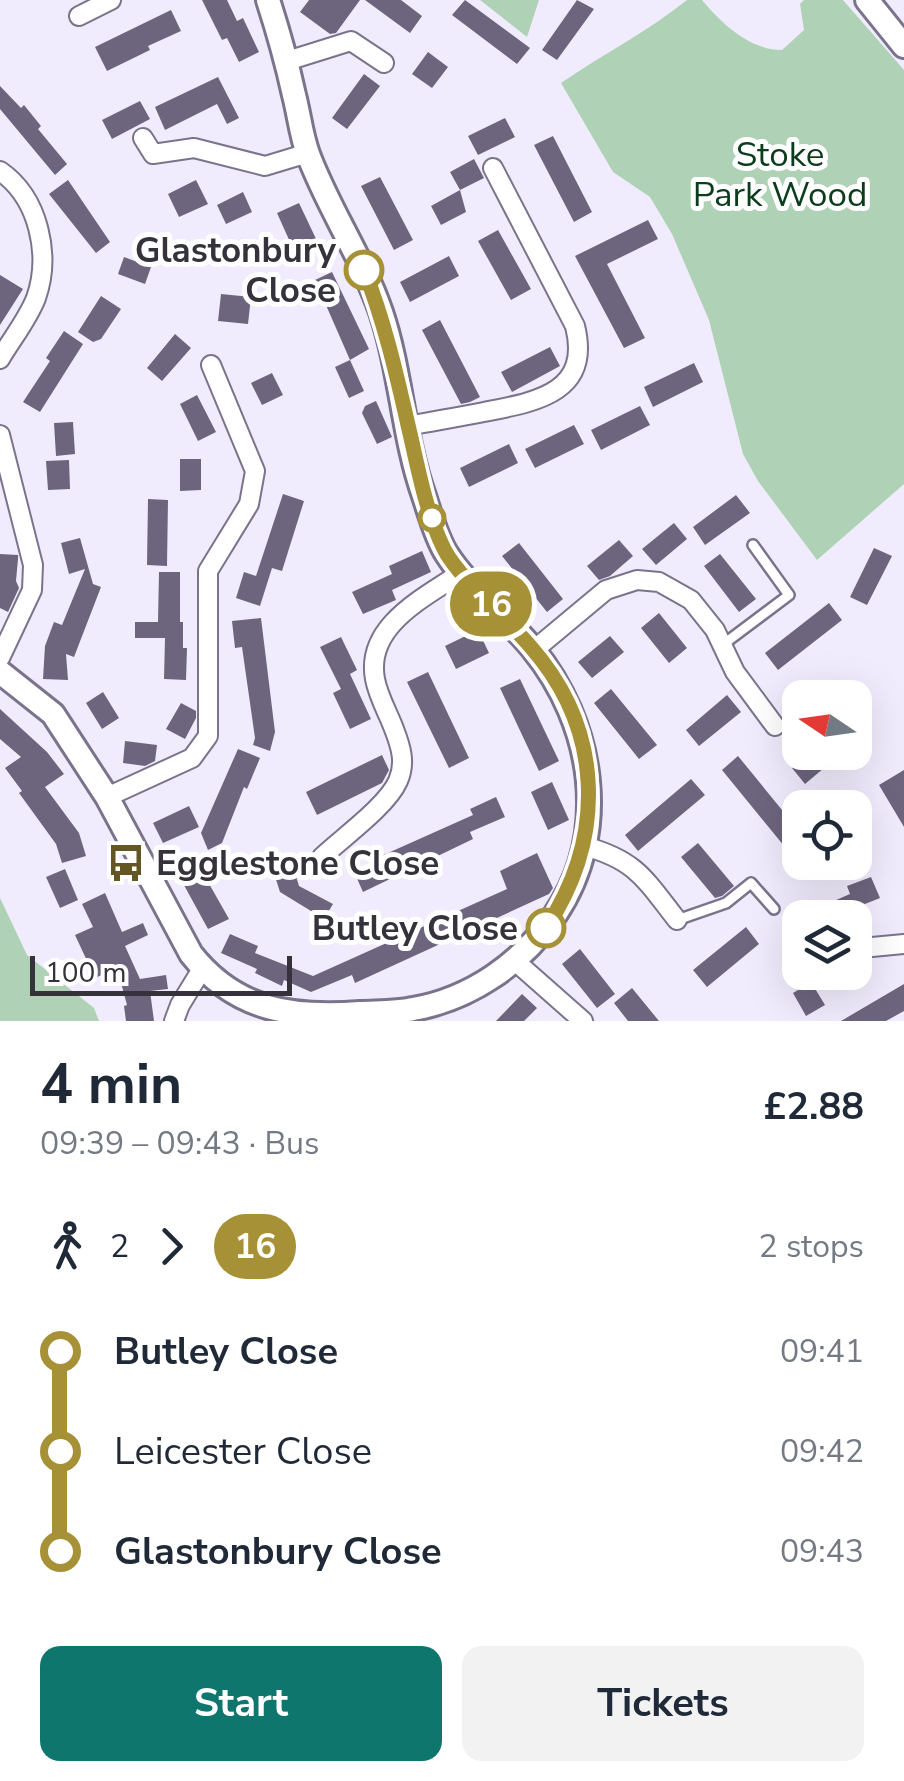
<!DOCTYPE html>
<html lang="en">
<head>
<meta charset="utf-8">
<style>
  :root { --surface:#fff; --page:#f2f2f3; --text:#1f2937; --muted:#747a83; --accent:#0f766e }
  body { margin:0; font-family:"Nunito Sans",sans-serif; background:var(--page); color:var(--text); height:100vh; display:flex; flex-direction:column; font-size:38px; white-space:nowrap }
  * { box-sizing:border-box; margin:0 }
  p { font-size:32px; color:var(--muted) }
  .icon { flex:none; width:55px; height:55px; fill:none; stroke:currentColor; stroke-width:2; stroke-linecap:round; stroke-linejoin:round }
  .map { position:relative; height:1021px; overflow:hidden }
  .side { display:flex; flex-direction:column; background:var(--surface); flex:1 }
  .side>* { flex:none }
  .badge { padding:0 20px; border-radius:32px; font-size:35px; line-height:65px }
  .needle { width:65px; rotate:283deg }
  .fabs { position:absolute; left:782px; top:680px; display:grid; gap:20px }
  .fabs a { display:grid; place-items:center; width:90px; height:90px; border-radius:20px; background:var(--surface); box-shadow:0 10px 40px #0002; font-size:50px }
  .scale { position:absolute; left:30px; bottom:25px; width:262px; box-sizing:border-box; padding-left:10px; border:5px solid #35323c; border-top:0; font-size:28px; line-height:35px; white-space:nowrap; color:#35323c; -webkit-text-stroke:8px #fff; paint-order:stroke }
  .map>.badge { position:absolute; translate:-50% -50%; box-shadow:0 0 0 5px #fff }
  .legs { display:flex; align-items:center; gap:15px; height:110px; padding:0 40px; font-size:32px }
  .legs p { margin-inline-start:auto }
  .headline { display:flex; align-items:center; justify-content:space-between; height:170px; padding:0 40px }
  h1 { font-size:55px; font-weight:700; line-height:75px }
  .button { display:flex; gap:20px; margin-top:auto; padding:20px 40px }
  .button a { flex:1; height:115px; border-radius:20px; background:var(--accent); color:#fff; font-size:40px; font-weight:700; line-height:115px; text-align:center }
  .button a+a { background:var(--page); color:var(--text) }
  ul { padding:0 40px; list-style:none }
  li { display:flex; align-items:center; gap:35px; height:100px; font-size:38px }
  li i { display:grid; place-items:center; width:15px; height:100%; margin:0 12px; background:currentColor }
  li i::after { content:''; width:25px; height:25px; margin:-12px; border:8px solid; border-radius:50%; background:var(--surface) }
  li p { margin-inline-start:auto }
  li:first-child i { background:linear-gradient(#0000 50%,currentColor 0) }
  li:last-child i { background:linear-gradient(currentColor 50%,#0000 0) }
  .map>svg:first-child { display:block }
  .green { fill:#afd1b5 }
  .building { fill:#6d657e }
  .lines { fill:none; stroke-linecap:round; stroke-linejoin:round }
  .service-casing { stroke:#7b738c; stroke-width:14 }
  .minor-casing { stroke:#7b738c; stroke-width:22 }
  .tertiary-casing { stroke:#7b738c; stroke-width:28 }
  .service { stroke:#fff; stroke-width:9 }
  .minor { stroke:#fff; stroke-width:18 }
  .tertiary { stroke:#fff; stroke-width:22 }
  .line-1-casing { stroke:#fff; stroke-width:22 }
  .line-1 { stroke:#a79137; stroke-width:15 }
  .stop-1-dot { fill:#fff; stroke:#a79137; stroke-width:5 }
  .labels { text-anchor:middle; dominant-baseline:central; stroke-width:10; stroke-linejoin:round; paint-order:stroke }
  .park-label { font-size:35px; fill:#0b3d1c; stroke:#fff }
  .stop-label { font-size:35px; font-weight:bold; fill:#35323c; stroke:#fff; text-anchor:end }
  .poi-label { font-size:35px; font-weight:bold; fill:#35323c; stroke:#fff; text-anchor:start }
</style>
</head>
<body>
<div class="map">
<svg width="904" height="1021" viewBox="0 0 904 1021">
  <rect width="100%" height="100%" fill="#f1ecfd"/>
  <path class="green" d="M480 0H539L527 37Z
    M687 0H702C722 24 750 50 782 50L804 30 800 4 804 0H843L904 70V484L817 560 758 481 743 454 709 320 672 234 650 197 613 172 561 83C603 54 647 32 687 0Z
    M0 898 27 955 94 1008 99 1021H0Z"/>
  <path class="building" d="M202 0H227L237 21 243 18 259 52 239 62 227 38 222 40Z
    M309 0H360L336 33 330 34 300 12Z
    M365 0H401L422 16 410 33Z
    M465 0 530 48 517 64 452 15Z
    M577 0 594 9 557 60 542 50Z
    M171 10 181 31 148 46 150 50 107 71 95 47Z
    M428 52 448 67 432 88 412 74Z
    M364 74 380 86 347 129 332 118Z
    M218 77 239 118 227 124 217 104 165 130 155 107Z
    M0 86 21 108 24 105 41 126 38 129 67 164 55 175 0 109Z
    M140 101 150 119 112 139 102 120Z
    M505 118 515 137 478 155 468 136Z
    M553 136 592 212 574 222 534 145Z
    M474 159 484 178 460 190 450 172Z
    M380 177 413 240 394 250 361 186Z
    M68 180 110 242 96 253 49 194Z
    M196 180 208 204 179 217 168 194Z
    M460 190 466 212 441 225 431 206Z
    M243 192 252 212 226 224 217 205Z
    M299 203 318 243 295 253 277 213Z
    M648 220 658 239 607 264 645 338 624 348 575 256Z
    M498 230 531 289 511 300 478 241Z
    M449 256 459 276 410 302 400 282Z
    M124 257 151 267 145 284 118 274Z
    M332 272 369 349 350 360 315 280Z
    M0 275 23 289 0 325Z
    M221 294 251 297 248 324 218 321Z
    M101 296 121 309 101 339 93 342 78 332Z
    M440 320 480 397 470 402 461 404 422 330Z
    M64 331 83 344 40 412 23 402 50 361 46 358Z
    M175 334 191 348 162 381 147 368Z
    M550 347 560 366 512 392 501 372Z
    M350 360 364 391 349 398 335 367Z
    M694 363 703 382 653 407 644 387Z
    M272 373 283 395 262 405 251 383Z
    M197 395 216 432 198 441 180 404Z
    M376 401 392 437 377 444 362 413 365 406Z
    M640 406 650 425 601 450 591 430Z
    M73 422 75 454 56 456 54 423Z
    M574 425 584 444 535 468 525 449Z
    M509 444 518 463 469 487 460 468Z
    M180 459H201V490L180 491Z
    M69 460 70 489 48 490 46 461Z
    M283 494 304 501 282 571 272 568 260 606 236 598 244 572 256 576Z
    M736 495 750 513 705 545 693 527Z
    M148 499 168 500 167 566 147 565Z
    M674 523 687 539 656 565 642 549Z
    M80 538 93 584 101 587 74 657 66 654 68 680 43 679 45 646 54 622 62 625 85 569 69 574 61 543Z
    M619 540 633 556 610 576 599 580 587 566Z
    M519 543 563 599 547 612 502 556Z
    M874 548 892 556 867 605 850 597Z
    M422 551 431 572 392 590 396 600 363 614 352 592 392 574 389 566Z
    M0 554 18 555V559L16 581 19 588 8 612 0 608Z
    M720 554 756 599 739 612 704 566Z
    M159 572H180V622H183V648H187L186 680 164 679 165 638H135V622H158Z
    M829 603 842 620 778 670 765 653Z
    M659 613 687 648 669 663 641 628Z
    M261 618 275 732 270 751 253 745 255 738 242 647 235 648 232 621Z
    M478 630 489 653 456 669 445 646Z
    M610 636 624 652 592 678 578 662Z
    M341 637 357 670 350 674 371 719 350 729 333 693 341 689 320 647Z
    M428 672 469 758 449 768 407 682Z
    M520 679 559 761 539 771 500 688Z
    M611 689 657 745 639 759 594 703Z
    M103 692 119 718 102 729 86 703Z
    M727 695 741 712 699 746 686 730Z
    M181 703 196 711V718L185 739 166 729Z
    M0 709 47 752 64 774 45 787 79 833 86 856 62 863 56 844 19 793 22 791 5 768 21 757 0 739Z
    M125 741 157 745 155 761 145 766 123 763Z
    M238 749 260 758 247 789 244 787 222 843 208 850 201 833Z
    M811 752H843L805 784 792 768Z
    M382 755 389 770 382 783 317 815 306 792Z
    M738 756 800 832V843L789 852 722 770Z
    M904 770V827L879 785Z
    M691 779 705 795 638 851 625 835Z
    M552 782 569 820 548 830 531 792Z
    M496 797 505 817 470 832 473 839 363 892 355 874 381 862 379 857 473 815 470 809Z
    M189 806 199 827 163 843 153 823Z
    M698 843 734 886 722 896 715 898 681 857Z
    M537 853 553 888 549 894 355 983 352 975 311 992 284 980 282 986 255 973 257 969 221 953 230 934 258 946 255 953 313 976 507 889 500 871Z
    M292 863 299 886 333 904 324 919 280 892 273 870Z
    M199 866 229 919 208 929 179 876Z
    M65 869 78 900 60 908 46 877Z
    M871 877 880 898 850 910 853 918H824L820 907 850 894 847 886Z
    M105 893 122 932 143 923 148 935 125 946 140 979 166 975 168 989 150 991 154 1021H126L124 1006 127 1005 117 968 95 978 75 935 93 927 82 904Z
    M746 927 759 944 707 987 693 970Z
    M580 949 615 994 597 1008 562 964Z
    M811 982 825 1005 806 1016 793 993Z
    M904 984V1011L886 1021H841Z
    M632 988 659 1021H628L614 1003Z
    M522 994 537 1008 524 1021H496Z"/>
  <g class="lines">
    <g class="service-casing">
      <path id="service" d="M721 646 789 595 753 545
        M677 920 726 903 751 883 774 909"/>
    </g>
    <g class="minor-casing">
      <path id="minor" d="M79 16 111 0
        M287 61 351 41 384 63
        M143 138 153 154 194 148 265 166 308 153
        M0 171C39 198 51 255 36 298 28 319 11 340 0 359
        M408 426C434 421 459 417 484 412 534 402 592 394 575 326L493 168
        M0 435 33 565 32 590 0 658
        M534 650 606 590 637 580 659 582 691 600 715 630 735 672 775 726
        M107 797 192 758 208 736V571L249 504 255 471 211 365
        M584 846C636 860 645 879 677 920
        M322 857C342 838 387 806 398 781 406 763 401 747 394 729 388 713 378 696 375 679 365 625 426 597 462 572
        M872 947 904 944
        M515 961 583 1021
        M174 1021 180 1005 202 969"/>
    </g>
    <g class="tertiary-casing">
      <path id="tertiary" d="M867 0 904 46
        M0 672 53 714 107 797 191 954C236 1011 292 1018 360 1013 378 1012 396 1013 413 1009 471 999 522 963 555 915 611 832 594 724 532 648 506 616 468 588 446 553 436 537 430 514 424 496 403 437 401 371 381 312 362 257 328 208 308 154 301 135 299 114 294 95 287 63 278 31 268 0"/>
    </g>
    <use href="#service" class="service"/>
    <use href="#minor" class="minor"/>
    <use href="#tertiary" class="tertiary"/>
  </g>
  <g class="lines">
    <g class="line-1-casing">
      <path id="line-1" d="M364 270C384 320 396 372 408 425 418 467 425 510 444 549 458 577 508 620 530 646 604 730 606 837 546 928"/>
    </g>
    <use href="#line-1" class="line-1"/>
  </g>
  <defs>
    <g id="bus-bare" transform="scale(3)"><path d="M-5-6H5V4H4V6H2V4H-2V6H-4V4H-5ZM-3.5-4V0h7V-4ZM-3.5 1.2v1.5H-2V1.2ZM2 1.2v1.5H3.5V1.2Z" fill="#635623" stroke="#fff" stroke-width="2.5" paint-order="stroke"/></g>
  </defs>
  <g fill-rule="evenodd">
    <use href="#bus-bare" x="126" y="863"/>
  </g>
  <g class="stop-1-dot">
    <circle cx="364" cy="270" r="18"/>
    <circle cx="432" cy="518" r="12"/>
    <circle cx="546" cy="928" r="18"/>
  </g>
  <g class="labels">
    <g class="park-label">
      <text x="780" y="154">Stoke<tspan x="780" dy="40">Park Wood</tspan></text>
    </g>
    <g class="stop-label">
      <text x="336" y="250">Glastonbury<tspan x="336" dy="40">Close</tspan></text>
      <text x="518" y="928">Butley Close</text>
    </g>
    <g class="poi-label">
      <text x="156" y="863">Egglestone Close</text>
    </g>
  </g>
</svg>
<div class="fabs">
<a><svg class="needle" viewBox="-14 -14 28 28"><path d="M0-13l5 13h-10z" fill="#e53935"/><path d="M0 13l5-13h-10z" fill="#747a83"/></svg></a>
<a><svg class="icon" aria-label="locate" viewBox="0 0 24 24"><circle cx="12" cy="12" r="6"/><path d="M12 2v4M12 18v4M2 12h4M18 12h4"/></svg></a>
<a><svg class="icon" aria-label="layers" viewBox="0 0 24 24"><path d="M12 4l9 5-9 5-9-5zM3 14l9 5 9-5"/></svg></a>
</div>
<div class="scale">100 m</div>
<b class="badge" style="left:491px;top:604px;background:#a79137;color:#fff">16</b>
</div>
<section class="side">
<div class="headline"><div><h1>4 min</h1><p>09:39 – 09:43 · Bus</p></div><b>£2.88</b></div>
<div class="legs"><svg class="icon" aria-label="walk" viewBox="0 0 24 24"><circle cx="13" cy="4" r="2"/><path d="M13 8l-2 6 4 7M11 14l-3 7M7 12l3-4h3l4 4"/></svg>2<svg class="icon" aria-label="forward" viewBox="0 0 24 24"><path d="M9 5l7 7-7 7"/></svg><b class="badge" style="background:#a79137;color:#fff">16</b><p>2 stops</p></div>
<ul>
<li><i style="color:#a79137"></i><b>Butley Close</b><p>09:41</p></li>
<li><i style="color:#a79137"></i><span>Leicester Close</span><p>09:42</p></li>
<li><i style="color:#a79137"></i><b>Glastonbury Close</b><p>09:43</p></li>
</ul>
<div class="button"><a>Start</a><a>Tickets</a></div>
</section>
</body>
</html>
